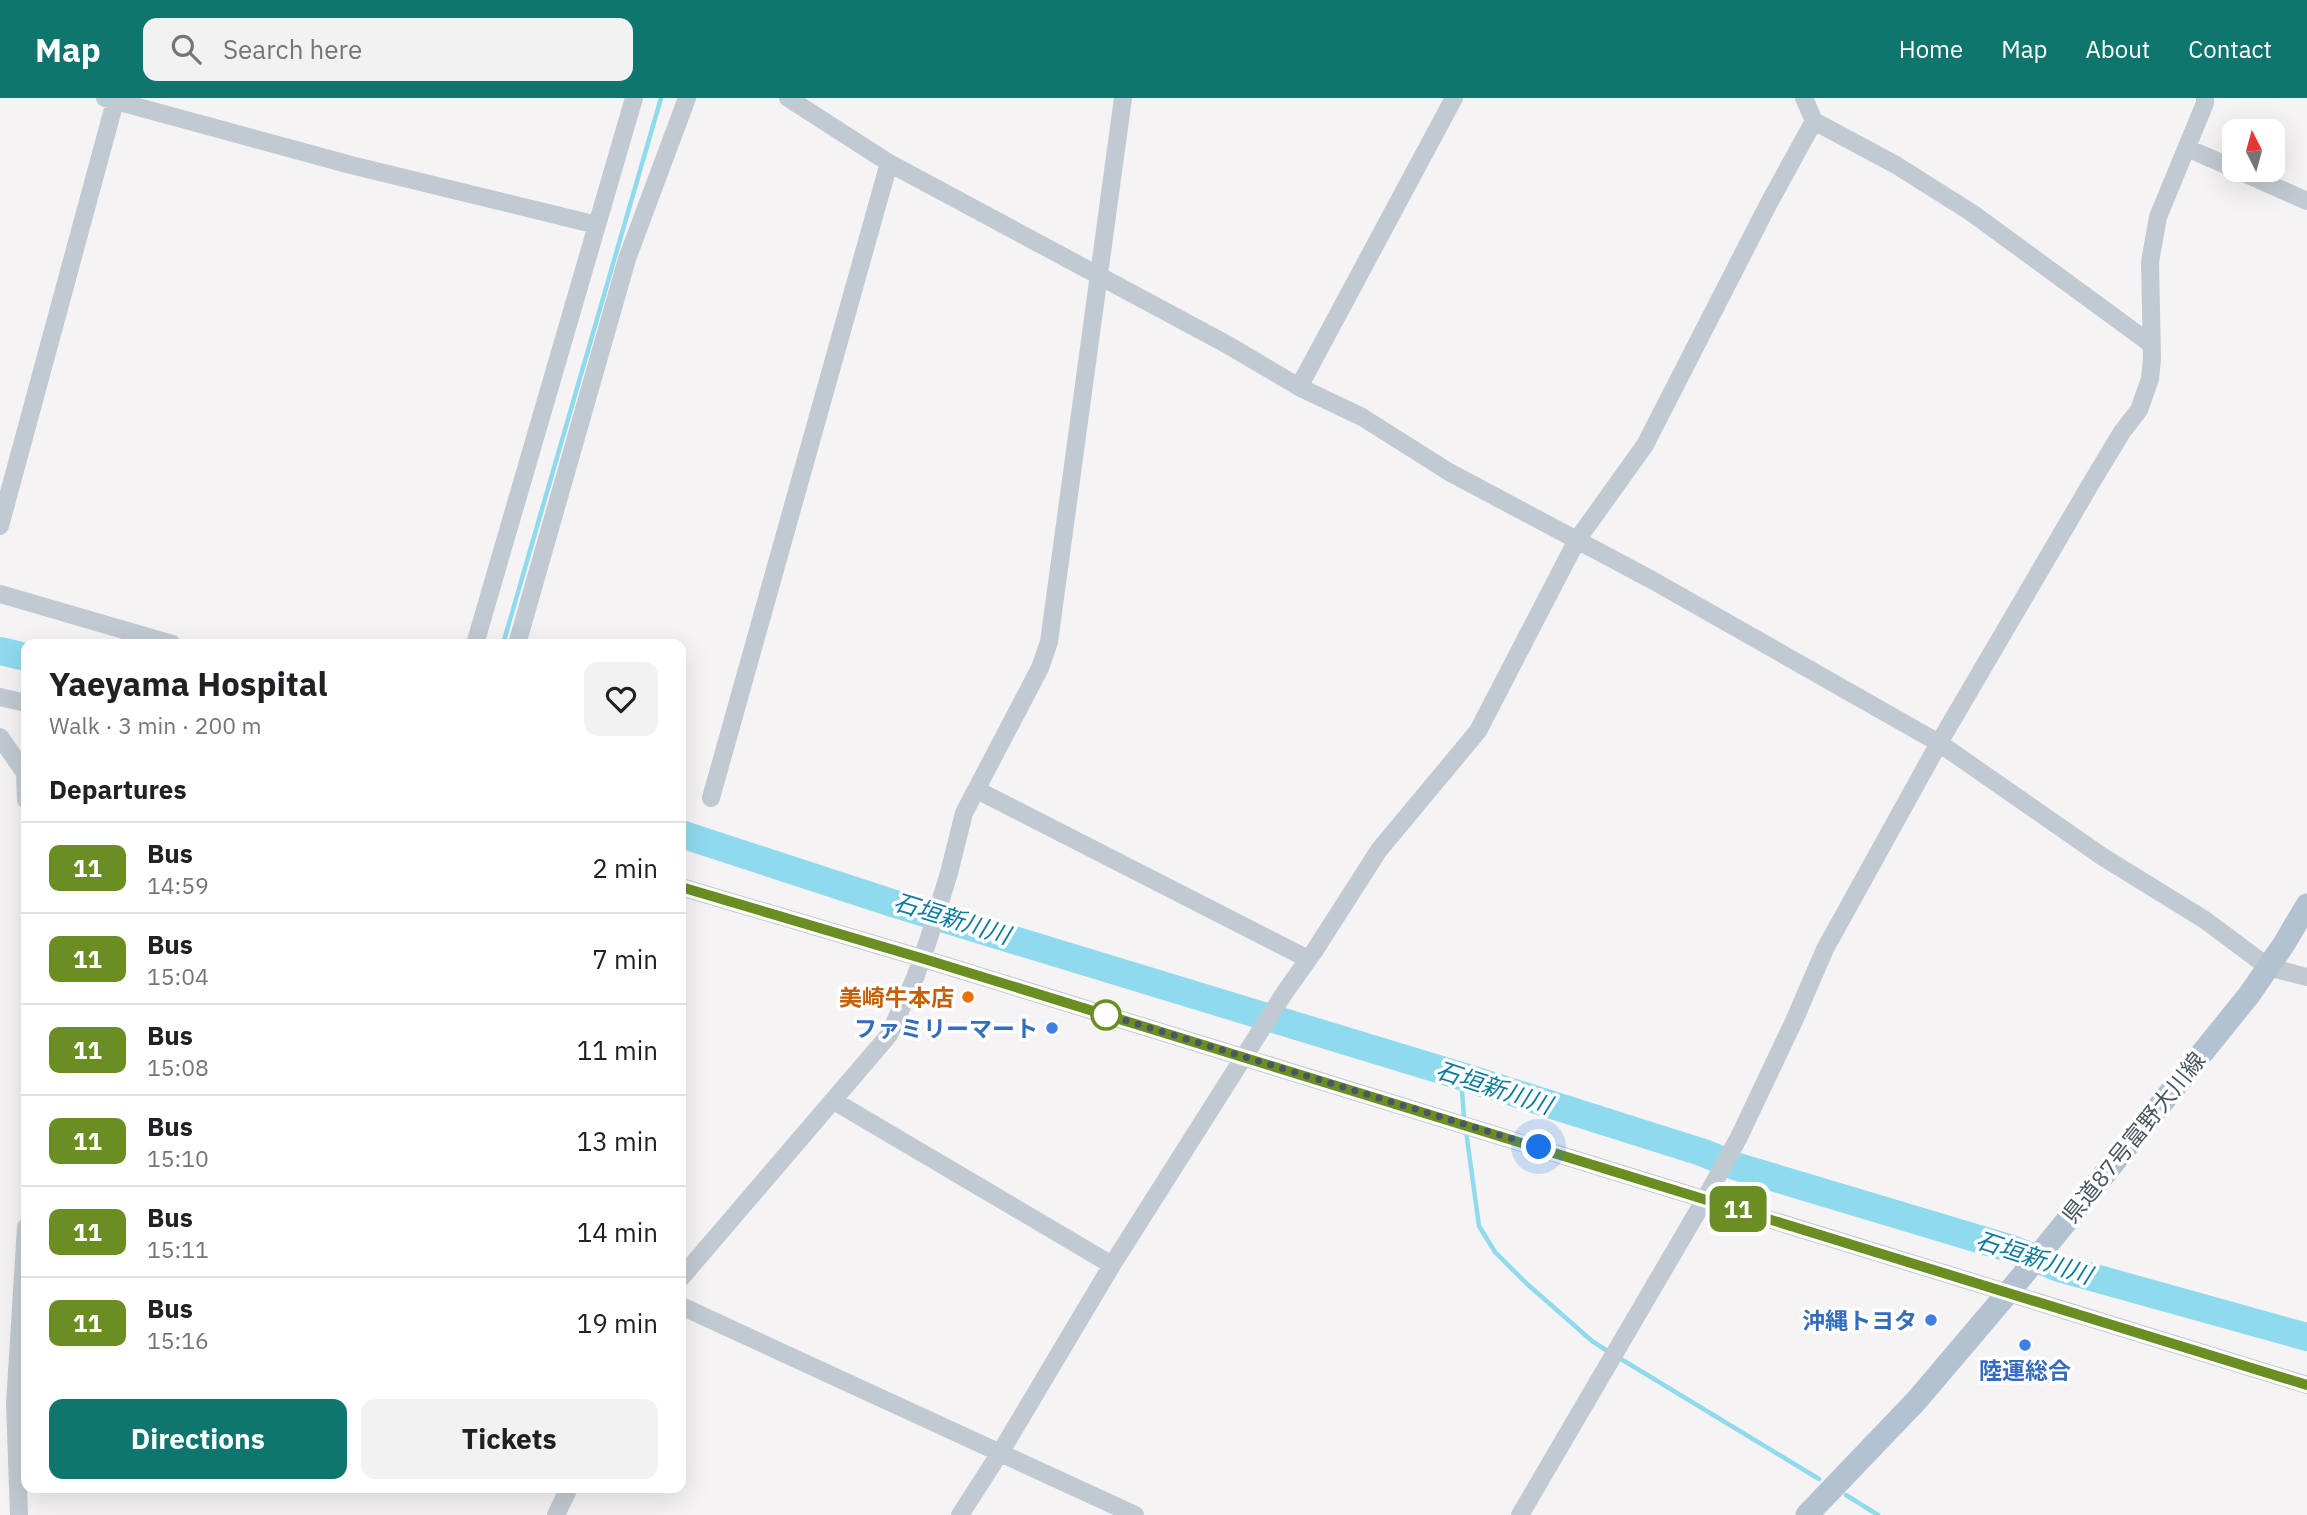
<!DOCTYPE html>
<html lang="en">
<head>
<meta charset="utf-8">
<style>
  :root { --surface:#fff; --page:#f2f2f2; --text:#202124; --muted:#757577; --line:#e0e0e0; --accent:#0f766e }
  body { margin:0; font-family:"IBM Plex Sans","Noto Sans JP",sans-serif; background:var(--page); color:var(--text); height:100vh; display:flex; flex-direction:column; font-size:26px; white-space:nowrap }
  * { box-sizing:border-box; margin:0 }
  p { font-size:23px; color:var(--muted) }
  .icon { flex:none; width:38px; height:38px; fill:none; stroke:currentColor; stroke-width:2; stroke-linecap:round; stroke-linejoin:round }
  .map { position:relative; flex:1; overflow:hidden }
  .sheet { position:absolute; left:21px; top:541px; width:665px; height:854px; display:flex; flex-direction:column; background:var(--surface); border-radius:14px; box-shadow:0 7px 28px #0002 }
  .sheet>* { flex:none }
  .badge { padding:0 14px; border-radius:10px; font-size:24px; line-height:46px }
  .needle { width:46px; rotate:354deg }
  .controls { position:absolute; left:2222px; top:21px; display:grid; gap:14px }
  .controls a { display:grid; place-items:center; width:63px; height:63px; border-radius:14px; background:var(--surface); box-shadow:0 7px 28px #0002; font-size:35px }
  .you { position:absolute; width:35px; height:35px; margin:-18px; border:5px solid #fff; border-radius:50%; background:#1a73e8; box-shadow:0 0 0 10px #1a73e833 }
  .map>.badge { position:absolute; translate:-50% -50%; box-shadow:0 0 0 4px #fff }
  h2 { padding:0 28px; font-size:26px; line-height:63px }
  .round { display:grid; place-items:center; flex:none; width:74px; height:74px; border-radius:14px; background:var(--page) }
  .overview { display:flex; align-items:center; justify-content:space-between; height:119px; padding:0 28px }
  h1 { font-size:33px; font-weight:700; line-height:52px }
  .cta { display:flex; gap:14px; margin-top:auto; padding:14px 28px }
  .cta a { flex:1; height:80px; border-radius:14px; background:var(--accent); color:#fff; font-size:28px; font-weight:700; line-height:80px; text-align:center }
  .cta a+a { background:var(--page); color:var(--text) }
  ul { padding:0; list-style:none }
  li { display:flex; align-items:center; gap:21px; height:91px; padding:0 28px; border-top:2px solid var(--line) }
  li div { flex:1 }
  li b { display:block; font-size:26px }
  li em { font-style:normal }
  li .badge { min-width:77px; font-weight:700; text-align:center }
  header { display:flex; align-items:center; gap:42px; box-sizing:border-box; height:98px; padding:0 35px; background:var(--accent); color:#fff }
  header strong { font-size:33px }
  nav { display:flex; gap:38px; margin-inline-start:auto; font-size:24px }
  .search { width:490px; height:63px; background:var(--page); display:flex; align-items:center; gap:18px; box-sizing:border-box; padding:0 24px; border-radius:14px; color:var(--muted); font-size:26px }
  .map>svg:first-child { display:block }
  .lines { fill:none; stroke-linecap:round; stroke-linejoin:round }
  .stream { stroke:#90daee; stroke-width:4.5 }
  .river { stroke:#90daee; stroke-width:28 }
  .minor { stroke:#c1cad2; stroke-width:18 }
  .major { stroke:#b3c2d1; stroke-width:23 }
  .line-casing { stroke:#fff; stroke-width:16 }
  .line { stroke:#6b8e23; stroke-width:10 }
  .walk { stroke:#4a5661; stroke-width:7; stroke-dasharray:0 12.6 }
  .food-dot { fill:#e8710a; stroke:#fff; stroke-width:2.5 }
  .stop-dot { fill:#fff; stroke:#6b8e23; stroke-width:3.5 }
  .shop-dot { fill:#3f7fe0; stroke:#fff; stroke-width:2.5 }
  .labels { text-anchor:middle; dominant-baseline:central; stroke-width:7; stroke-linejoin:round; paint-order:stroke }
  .food-label { font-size:23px; font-weight:bold; fill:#c56008; stroke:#fff; text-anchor:end }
  .shop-label { font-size:23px; font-weight:bold; fill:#366cbe; stroke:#fff; text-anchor:end }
  .street-label { font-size:23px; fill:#4a5661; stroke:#fff }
  .water-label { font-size:24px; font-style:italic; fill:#0c7c9b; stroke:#fff }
</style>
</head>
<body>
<header>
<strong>Map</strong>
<div class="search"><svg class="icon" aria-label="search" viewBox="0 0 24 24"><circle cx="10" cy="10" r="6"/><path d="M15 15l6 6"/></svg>Search here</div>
<nav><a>Home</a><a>Map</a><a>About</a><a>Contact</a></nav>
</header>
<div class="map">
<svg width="2307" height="1417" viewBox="0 0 2307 1417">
  <rect width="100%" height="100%" fill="#f5f3f3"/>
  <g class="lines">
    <path class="stream" d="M503 546 661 0
      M1461 978 1464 1021
      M1466 1033 1479 1128 1495 1154 1526 1185 1592 1243 1609 1254
      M1616 1258 1819 1381
      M1846 1397 1878 1417"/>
    <path class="river" d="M0 553 26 559
      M681 736 892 805 1461 978 1704 1055 1735 1068 2012 1151 2059 1170 2307 1239"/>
    <path class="minor" d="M105 0 351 67 597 127
      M788 0 889 65 1228 247 1299 289 1362 319 1449 374 1652 482 1939 645 2103 759 2205 822 2268 869 2307 879
      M1804 0 1814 23 1896 67 1972 115 2151 246
      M2187 50 2235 71
      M2237 72 2307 103
      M1299 289 1454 0
      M0 428 116 0
      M0 496 172 546
      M475 546 634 0
      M517 546 627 161 687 0
      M0 599 26 605
      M0 639 25 675 26 702
      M977 692 1308 861
      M711 700 889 65
      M681 789 921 860 2307 1287
      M834 1003 1112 1167
      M681 1180 889 937 915 880 928 843 949 775 964 715 1040 570 1049 544 1123 0
      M681 1208 1135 1417
      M19 1417 15 1306 26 1129
      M556 1417 569 1390
      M960 1417 1003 1350 1112 1167 1285 894 1315 852 1379 752 1478 633 1577 442 1645 347 1770 103 1814 23
      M1520 1417 1705 1101 1739 1039 1794 923 1825 851 1939 645 2093 382 2122 334 2139 312 2150 281 2152 261 2150 164 2158 119 2205 5V0"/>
    <path class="major" d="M1807 1417 1917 1302 2023 1177 2249 897 2284 846 2307 807"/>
  </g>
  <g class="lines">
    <g class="line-casing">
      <path id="line" d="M681 789 921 860 2307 1287"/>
    </g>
    <use href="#line" class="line"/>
    <path class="walk" d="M1106 917 1098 914 1539 1049"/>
  </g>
  <circle class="food-dot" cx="968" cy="899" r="7"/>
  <circle class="stop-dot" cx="1106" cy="917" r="14"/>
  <g class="shop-dot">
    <circle cx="1052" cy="930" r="7"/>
    <circle cx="1931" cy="1222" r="7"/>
    <circle cx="2025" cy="1247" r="7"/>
  </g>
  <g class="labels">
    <g class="food-label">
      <text x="954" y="899">美崎牛本店</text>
    </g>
    <g class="shop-label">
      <text x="1038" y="930">ファミリーマート</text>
      <text x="1917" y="1222">沖縄トヨタ</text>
      <text x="2025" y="1272" text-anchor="middle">陸運総合</text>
    </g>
    <g class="street-label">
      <text transform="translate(2133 1039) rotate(-51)">県道87号富野大川線</text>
    </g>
    <g class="water-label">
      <text transform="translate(952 820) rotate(17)">石垣新川川</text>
      <text transform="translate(1494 989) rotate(18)">石垣新川川</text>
      <text transform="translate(2034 1159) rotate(18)">石垣新川川</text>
    </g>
  </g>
</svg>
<div class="controls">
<a><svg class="needle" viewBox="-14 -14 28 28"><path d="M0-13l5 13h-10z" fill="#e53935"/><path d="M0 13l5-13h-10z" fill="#757577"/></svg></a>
</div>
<div class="you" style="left:1539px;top:1049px"></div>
<b class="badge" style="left:1738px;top:1111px;background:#6b8e23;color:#fff">11</b>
<section class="sheet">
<div class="overview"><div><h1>Yaeyama Hospital</h1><p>Walk · 3 min · 200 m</p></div><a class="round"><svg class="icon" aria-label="heart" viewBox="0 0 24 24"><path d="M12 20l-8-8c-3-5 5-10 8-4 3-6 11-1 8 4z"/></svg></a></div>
<h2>Departures</h2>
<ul>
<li><span class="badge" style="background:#6b8e23;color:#fff">11</span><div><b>Bus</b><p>14:59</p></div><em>2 min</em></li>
<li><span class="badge" style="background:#6b8e23;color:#fff">11</span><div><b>Bus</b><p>15:04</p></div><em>7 min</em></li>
<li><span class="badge" style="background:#6b8e23;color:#fff">11</span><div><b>Bus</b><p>15:08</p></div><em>11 min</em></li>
<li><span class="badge" style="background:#6b8e23;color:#fff">11</span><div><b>Bus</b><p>15:10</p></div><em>13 min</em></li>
<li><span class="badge" style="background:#6b8e23;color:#fff">11</span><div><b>Bus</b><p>15:11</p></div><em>14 min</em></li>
<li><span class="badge" style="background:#6b8e23;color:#fff">11</span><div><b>Bus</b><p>15:16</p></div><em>19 min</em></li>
</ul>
<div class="cta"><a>Directions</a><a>Tickets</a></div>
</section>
</div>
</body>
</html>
